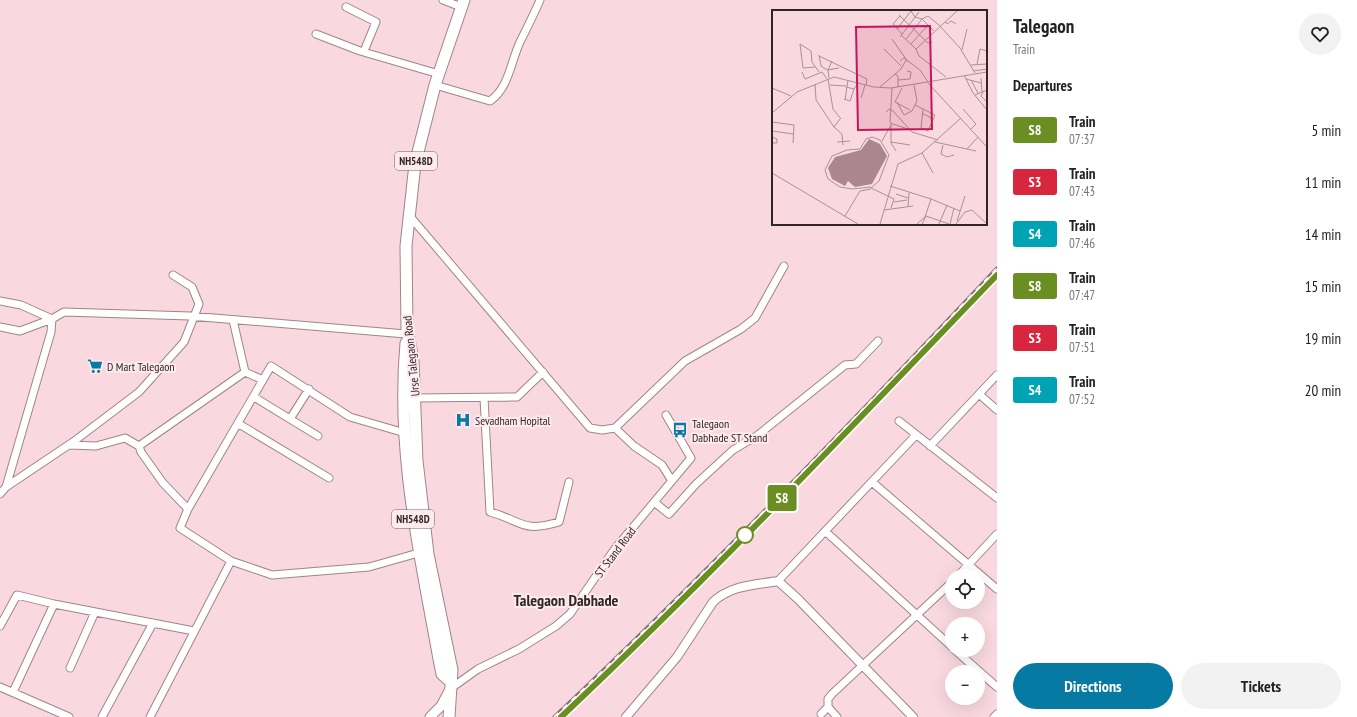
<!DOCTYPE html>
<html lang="en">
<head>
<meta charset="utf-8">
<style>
  :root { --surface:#fff; --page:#f2f2f2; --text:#222; --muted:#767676; --accent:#077aa3 }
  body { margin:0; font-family:"PT Sans Narrow",sans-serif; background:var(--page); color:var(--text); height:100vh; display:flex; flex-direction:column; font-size:15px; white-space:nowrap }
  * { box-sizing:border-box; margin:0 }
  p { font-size:13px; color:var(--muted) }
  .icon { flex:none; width:22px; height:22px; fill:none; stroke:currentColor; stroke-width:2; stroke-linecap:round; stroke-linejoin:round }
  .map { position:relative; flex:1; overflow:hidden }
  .side { display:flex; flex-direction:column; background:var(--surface); width:360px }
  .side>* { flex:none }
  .badge { padding:0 8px; border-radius:3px; font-size:14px; line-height:26px }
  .controls { position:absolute; left:945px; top:569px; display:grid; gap:8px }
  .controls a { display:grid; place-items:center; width:40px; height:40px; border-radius:50%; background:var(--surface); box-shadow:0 4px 16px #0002; font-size:20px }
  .map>.badge { position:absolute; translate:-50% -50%; box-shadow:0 0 0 2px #fff }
  h2 { padding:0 16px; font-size:15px; line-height:36px }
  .round { display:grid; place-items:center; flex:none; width:42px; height:42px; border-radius:21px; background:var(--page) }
  .overview { display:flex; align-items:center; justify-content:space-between; height:68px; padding:0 16px }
  h1 { font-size:19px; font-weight:700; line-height:30px }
  .cta { display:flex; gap:8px; margin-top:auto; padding:8px 16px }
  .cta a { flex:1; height:46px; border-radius:24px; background:var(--accent); color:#fff; font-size:16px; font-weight:700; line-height:46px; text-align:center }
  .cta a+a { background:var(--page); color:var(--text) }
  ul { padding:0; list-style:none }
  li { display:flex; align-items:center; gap:12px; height:52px; padding:0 16px }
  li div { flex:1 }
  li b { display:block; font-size:15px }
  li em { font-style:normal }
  li .badge { min-width:44px; font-weight:700; text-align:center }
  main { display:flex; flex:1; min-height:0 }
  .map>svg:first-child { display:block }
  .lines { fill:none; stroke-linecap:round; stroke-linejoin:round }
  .minor-casing { stroke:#a0848a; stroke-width:9 }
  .tertiary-casing { stroke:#a0848a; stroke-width:10 }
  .secondary-casing { stroke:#a0848a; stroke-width:11 }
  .trunk-casing { stroke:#a0848a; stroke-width:13 }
  .minor { stroke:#fff; stroke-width:7 }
  .tertiary { stroke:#fff; stroke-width:8 }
  .secondary { stroke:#fff; stroke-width:9 }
  .trunk { stroke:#fff; stroke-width:11 }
  .rail-casing { stroke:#857175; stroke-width:3.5 }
  .rail { stroke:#fdeaee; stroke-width:2; stroke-dasharray:6; stroke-linecap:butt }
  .line-casing { stroke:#fff; stroke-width:9 }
  .line { stroke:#6b8e23; stroke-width:6 }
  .stop-dot { fill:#fff; stroke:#6b8e23; stroke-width:2 }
  .labels { text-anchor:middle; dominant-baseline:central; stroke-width:4; stroke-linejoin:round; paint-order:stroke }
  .shield { fill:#fdeaee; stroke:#6e6063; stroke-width:1 }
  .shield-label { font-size:11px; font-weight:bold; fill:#312528 }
  .street-label { font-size:12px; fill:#312528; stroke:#fdeaee }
  .poi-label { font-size:12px; fill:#312528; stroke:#fdeaee; text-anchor:start }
  .district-label { font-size:16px; font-weight:bold; fill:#312528; stroke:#fdeaee }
  .inset-road { fill:none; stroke:#a99196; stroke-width:1 }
  .view { fill:#c2185b; fill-opacity:0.15; stroke:#c2185b; stroke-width:2 }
  .inset-edge { fill:none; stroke:#312528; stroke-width:2 }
</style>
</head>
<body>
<main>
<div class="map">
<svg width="997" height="717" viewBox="0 0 997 717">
  <rect width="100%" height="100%" fill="#f9d9df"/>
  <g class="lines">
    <g class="minor-casing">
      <path id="minor" d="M443 0 461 7
        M346 7 376 22 364 51
        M316 34 360 51 439 74
        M435 85 490 101C509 88 511 61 520 42 527 28 534 14 540 0
        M408 214 590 428 602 430 615 428 634 446 662 465 672 481
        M0 301 21 305 52 319
        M233 320 245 372
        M0 327 20 331 52 319
        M979 394 997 410
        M254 397 290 419 309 389
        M416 398 517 397 543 372
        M484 398 490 512C523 521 521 533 559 522L569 482
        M290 419 318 436
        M899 421 997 498
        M239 424 329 478
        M615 428 685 361 741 329 755 318 784 266
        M405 433 350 417 271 366 188 509 180 528 231 561 272 575 369 567 422 552
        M69 445 96 446 125 438 139 446
        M930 446 997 375
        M872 482 997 589
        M6 487 51 332 52 319 64 312 190 316 406 334
        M0 494 6 487 73 442 139 392 184 342 199 304 192 287 173 275
        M654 502 669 514 696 484 733 450 758 435 845 365 856 364 878 341
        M188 509 163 483 141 452 139 446 245 372 263 380
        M825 531 952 647
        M958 576 997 534
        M778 581 916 435
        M0 626 17 595 54 604 194 631
        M955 650 997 687
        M70 668 95 612
        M0 687 69 717
        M450 689 478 669 519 649 556 626 570 614 614 550 691 458 666 415
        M13 692 54 604
        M821 714 828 707
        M102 717 153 623
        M150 717 231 561
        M837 717 828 707V699L832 694 952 582
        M994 717 997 714"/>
    </g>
    <g class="tertiary-casing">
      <path id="tertiary" d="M626 717 677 657 713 602C731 585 755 585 778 581L798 599 913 717"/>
    </g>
    <g class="secondary-casing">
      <path id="secondary" d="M430 717 441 706 450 689"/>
    </g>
    <g class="trunk-casing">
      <path id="trunk" d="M406 343C396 453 420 553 439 659L442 674 450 681
        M449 717 452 670 428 554 417 461 413 361 407 329 406 246 415 164 435 85 464 0"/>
    </g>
    <use href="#minor" class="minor"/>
    <use href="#tertiary" class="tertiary"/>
    <use href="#secondary" class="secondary"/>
    <use href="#trunk" class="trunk"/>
    <g class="rail-casing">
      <path id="rail" d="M554 717C707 573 853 421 997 268"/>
    </g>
    <use href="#rail" class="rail"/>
  </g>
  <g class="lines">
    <g class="line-casing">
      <path id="line" d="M561 717C712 575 854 424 997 275"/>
    </g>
    <use href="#line" class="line"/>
  </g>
  <defs>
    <g id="supermarket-bare" transform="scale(1.2)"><path d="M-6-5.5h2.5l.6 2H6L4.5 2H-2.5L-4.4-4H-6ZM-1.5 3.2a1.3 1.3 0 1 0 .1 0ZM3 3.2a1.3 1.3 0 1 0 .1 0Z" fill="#077aa3" stroke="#fdeaee" stroke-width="2.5" paint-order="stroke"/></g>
    <g id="hospital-bare" transform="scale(1.2)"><path d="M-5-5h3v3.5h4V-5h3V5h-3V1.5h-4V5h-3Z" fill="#077aa3" stroke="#fdeaee" stroke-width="2.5" paint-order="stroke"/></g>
    <g id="bus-bare" transform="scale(1.2)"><path d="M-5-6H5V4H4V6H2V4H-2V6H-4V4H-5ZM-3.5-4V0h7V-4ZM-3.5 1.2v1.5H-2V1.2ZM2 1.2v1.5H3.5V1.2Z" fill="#077aa3" stroke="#fdeaee" stroke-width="2.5" paint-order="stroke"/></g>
  </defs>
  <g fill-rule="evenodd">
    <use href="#supermarket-bare" x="95" y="366"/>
    <use href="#hospital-bare" x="463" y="420"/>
    <use href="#bus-bare" x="680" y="430"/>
  </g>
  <circle class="stop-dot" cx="745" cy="535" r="8"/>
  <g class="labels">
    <g class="shield">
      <rect x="395" y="152" width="42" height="18" rx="3"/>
      <rect x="392" y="510" width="42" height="18" rx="3"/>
    </g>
    <g class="shield-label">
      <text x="416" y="161">NH548D</text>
      <text x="413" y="519">NH548D</text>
    </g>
    <g class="street-label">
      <text transform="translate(411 356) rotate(-96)">Urse Talegaon Road</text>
      <text transform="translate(615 552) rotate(-53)">ST Stand Road</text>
    </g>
    <g class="poi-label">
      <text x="107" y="366">D Mart Talegaon</text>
      <text x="475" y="420">Sevadham Hopital</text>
      <text x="692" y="423">Talegaon<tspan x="692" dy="14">Dabhade ST Stand</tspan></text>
    </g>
    <g class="district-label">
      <text x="566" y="600">Talegaon Dabhade</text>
    </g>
  </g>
  <g transform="translate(772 10)">
    <rect width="215" height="215" fill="#f9d9df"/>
    <path d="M97 129 108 134 115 146 100 174 83 177 76 171 73 176 60 169 56 158 63 147 89 140Z" fill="#ac868e"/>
    <path class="inset-road" d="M139 1 143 7 150 9 156 6 167 15 188 38 203 63M127 5 156 33 160 32M128 6 121 14 130 24M173 11 175 14 179 11 184 14M125 19 139 1M129 25 144 39M128 27 147 2M120 29 136 52M134 29 150 9 162 21M139 34 156 15M112 39 129 56M190 40 195 19M47 45 49 56 55 60 67 58M47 46 95 69 94 75M128 51 132 48 148 60 156 72M205 54 208 39 215 41M199 55 215 54M43 57 31 58 28 34 39 41 40 52 47 62M202 61 215 59M30 62 33 69 50 62 55 69M123 64 126 66V77M192 65 201 83 215 100M174 67 147 46 144 39 185 1M57 68 56 60 60 51M209 68 210 82M56 69 61 99 69 109M194 69 209 73M126 70 138 69 139 62 135 61M199 70 206 83M156 73 215 137M43 74 44 90 62 117M58 75 74 76M74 77 82 79 86 73M108 77 129 59 134 50M0 78 19 86M120 78 118 113 136 119M130 78 123 92 138 100M211 82 209 86 215 92M203 85 215 80M89 88 93 75M72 89 78 91 82 79M73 90 76 70M125 92 132 105 140 101 145 91 142 75M143 95 163 105M151 99 149 118 156 121 163 105M191 99 204 114 199 119M114 102 117 99 121 101 140 122 166 130M0 103 25 82 62 67 102 77 119 78 215 62M150 103 161 109M68 109 62 117 70 124 71 135M0 112 22 115 21 133M119 114V133L124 141M0 121 21 124M0 127 5 129V133H0M110 131 119 115M65 132 78 131M119 132 138 135M163 132 204 141M171 135 169 144 175 147 182 145M195 139 206 127M150 143 161 163M0 163 86 214M118 176 159 189 153 207 145 214M99 177 80 179 68 177 56 169 53 160 60 146 75 140 88 139 94 129 100 127 108 130 117 145 107 171 99 178 122 189 119 198M124 184 136 188M159 189 188 201M122 192 135 190M136 196 137 183M112 200 141 196M73 206 88 181 99 179M185 211 193 186M108 214 126 154 150 143 189 108M150 214 154 206 177 214M167 214 175 195M178 214 182 198M184 214 193 202 200 200 215 214"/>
    <path class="view" d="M158 16 160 119 86 120 84 17Z"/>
    <rect width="215" height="215" class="inset-edge"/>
  </g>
</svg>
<div class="controls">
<a><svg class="icon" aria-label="locate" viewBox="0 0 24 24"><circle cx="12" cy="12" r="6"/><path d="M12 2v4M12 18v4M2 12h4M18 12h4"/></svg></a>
<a>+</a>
<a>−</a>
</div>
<b class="badge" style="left:782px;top:498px;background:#6b8e23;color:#fff">S8</b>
</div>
<section class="side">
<div class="overview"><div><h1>Talegaon</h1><p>Train</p></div><a class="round"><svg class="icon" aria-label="heart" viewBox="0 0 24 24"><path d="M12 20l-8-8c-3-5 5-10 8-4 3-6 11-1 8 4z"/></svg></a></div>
<h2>Departures</h2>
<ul>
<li><span class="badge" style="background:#6b8e23;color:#fff">S8</span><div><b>Train</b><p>07:37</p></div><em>5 min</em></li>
<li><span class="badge" style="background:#d7263d;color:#fff">S3</span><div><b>Train</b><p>07:43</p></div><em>11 min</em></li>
<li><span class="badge" style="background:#00a3b4;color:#fff">S4</span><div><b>Train</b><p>07:46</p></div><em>14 min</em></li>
<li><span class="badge" style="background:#6b8e23;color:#fff">S8</span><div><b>Train</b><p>07:47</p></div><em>15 min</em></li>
<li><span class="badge" style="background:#d7263d;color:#fff">S3</span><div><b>Train</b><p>07:51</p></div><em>19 min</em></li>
<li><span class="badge" style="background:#00a3b4;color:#fff">S4</span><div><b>Train</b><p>07:52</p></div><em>20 min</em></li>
</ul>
<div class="cta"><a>Directions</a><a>Tickets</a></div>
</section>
</main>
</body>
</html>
